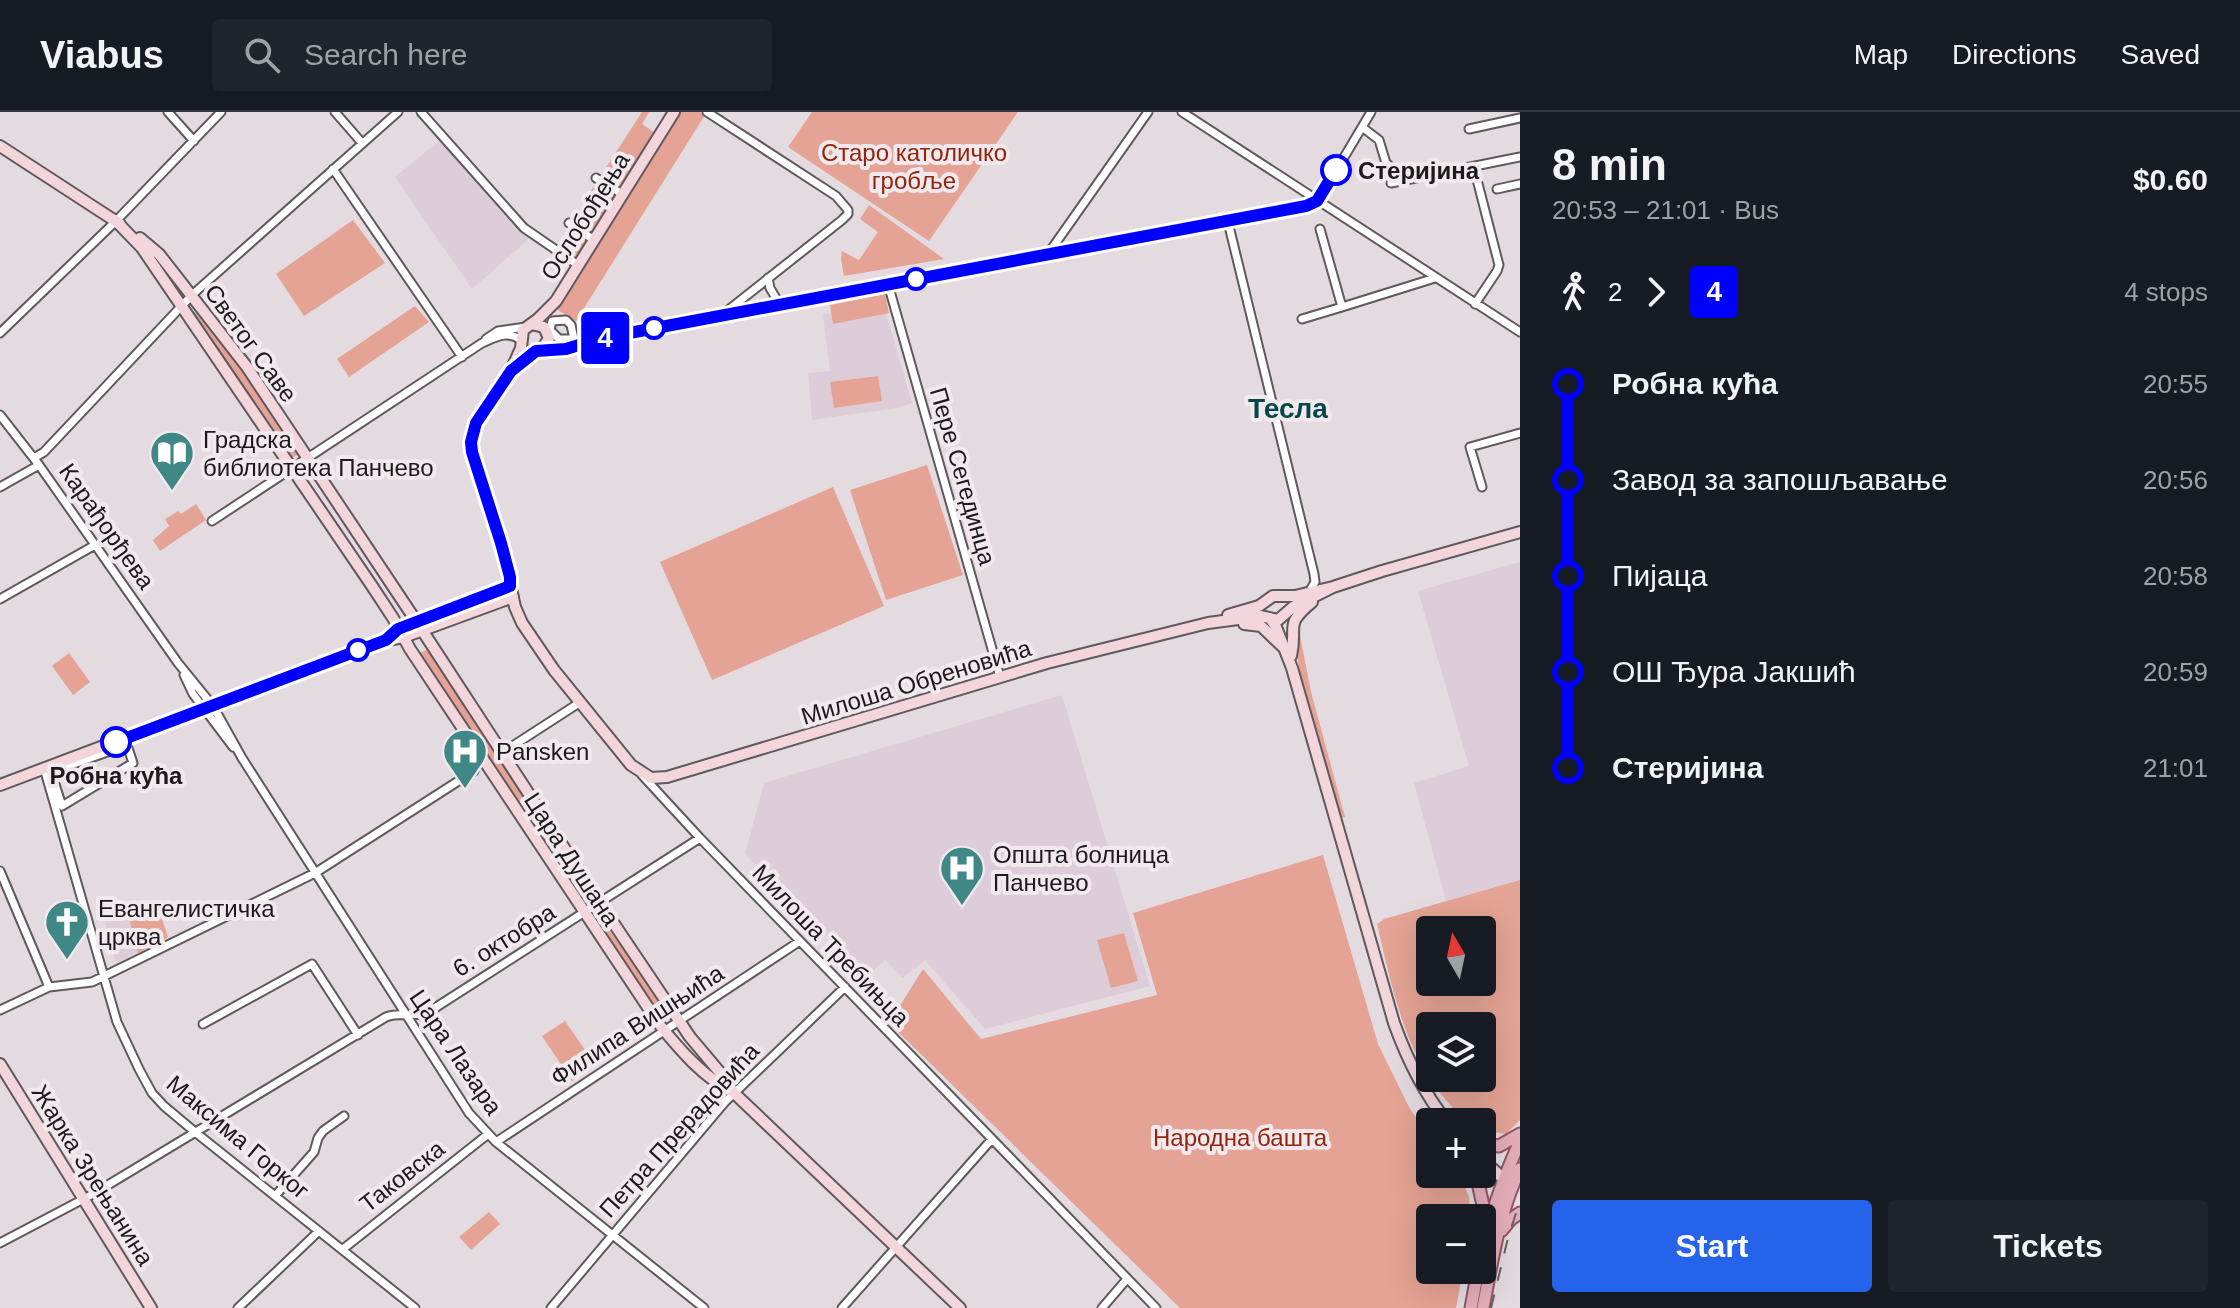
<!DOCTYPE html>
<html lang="en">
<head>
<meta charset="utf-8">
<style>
  :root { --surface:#171b24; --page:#20242c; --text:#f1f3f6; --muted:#9ea1a6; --line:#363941; --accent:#2563eb }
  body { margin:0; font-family:Arial,sans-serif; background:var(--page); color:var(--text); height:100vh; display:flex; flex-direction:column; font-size:30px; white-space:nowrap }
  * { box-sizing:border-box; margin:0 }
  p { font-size:26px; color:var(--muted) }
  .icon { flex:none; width:44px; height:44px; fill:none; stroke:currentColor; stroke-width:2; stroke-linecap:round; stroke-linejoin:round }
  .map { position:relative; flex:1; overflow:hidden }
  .drawer { display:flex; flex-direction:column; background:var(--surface); width:720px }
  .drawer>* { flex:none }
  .badge { padding:0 16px; border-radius:6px; font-size:28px; line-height:52px }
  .needle { width:52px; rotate:351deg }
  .controls { position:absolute; left:1416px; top:804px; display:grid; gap:16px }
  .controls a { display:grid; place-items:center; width:80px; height:80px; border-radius:8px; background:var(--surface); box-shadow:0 8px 32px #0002; font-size:40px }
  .map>.badge { position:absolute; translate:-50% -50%; box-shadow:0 0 0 4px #fff }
  .legs { display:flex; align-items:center; gap:12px; height:88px; padding:0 32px; font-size:26px }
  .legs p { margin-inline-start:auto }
  .headline { display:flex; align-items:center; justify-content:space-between; height:136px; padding:0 32px }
  h1 { font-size:44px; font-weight:800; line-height:60px }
  .button { display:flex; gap:16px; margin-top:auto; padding:16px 32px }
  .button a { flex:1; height:92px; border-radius:8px; background:var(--accent); color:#fff; font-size:32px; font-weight:800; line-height:92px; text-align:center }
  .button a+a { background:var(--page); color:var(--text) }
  ul { padding:0 32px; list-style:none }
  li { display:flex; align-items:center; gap:28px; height:96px; font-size:30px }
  li i { display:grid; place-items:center; width:12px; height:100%; margin:0 10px; background:currentColor }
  li i::after { content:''; width:20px; height:20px; margin:-10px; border:6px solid; border-radius:50%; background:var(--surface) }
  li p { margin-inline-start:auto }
  li:first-child i { background:linear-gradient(#0000 50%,currentColor 0) }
  li:last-child i { background:linear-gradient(currentColor 50%,#0000 0) }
  header { display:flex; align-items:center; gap:48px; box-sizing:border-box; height:112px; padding:0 40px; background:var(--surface); border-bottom:2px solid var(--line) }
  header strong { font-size:38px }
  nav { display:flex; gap:44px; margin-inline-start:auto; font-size:28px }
  .search { width:560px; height:72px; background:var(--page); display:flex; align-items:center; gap:20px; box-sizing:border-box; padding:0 28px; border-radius:8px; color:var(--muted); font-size:30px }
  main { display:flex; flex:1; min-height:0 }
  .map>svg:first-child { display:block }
  .built { fill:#dccdd8 }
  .green { fill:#e4a394; fill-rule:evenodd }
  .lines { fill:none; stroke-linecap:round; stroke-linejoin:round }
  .street-casing { stroke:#5f585d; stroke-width:11 }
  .secondary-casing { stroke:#5f585d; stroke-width:14 }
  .primary-casing { stroke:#925664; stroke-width:15 }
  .street { stroke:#fff; stroke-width:7 }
  .secondary { stroke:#f2d6dc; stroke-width:10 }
  .primary { stroke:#e4adba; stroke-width:11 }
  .rail { stroke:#666164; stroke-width:2; stroke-dasharray:14 14; stroke-linecap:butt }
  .line-1-casing { stroke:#fff; stroke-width:18 }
  .line-1 { stroke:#00f; stroke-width:12 }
  .stop-1-dot { fill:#fff; stroke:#00f; stroke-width:4 }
  .labels { text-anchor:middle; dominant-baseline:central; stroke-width:8; stroke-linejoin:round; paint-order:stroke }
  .park-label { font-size:24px; fill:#94240a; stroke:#f1e9ee }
  .stop-label { font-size:24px; font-weight:bold; fill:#1c1a1b; stroke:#f1e9ee; text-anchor:start }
  .street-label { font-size:24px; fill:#1c1a1b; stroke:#f1e9ee }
  .poi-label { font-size:24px; fill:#1c1a1b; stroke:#f1e9ee; text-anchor:start }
  .quarter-label { font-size:28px; font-weight:bold; fill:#064848; stroke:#f1e9ee }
</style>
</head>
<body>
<header>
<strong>Viabus</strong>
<div class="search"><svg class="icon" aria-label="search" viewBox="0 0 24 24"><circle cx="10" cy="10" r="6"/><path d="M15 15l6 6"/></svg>Search here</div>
<nav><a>Map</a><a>Directions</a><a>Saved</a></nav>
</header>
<main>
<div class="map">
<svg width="1520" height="1196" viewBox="0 0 1520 1196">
  <rect width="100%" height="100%" fill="#e4dbe1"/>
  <path class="built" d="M439 29 530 126 472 177 395 65Z
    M883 191 912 291 897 296 812 308 808 261 830 259 823 203Z
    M1520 450V768L1446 789 1414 671 1469 654 1418 479Z
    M1062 583 1150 874 985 917 925 848 903 866 885 848 867 864 745 742 764 671Z
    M158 795 168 825 118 850 115 849 104 807Z"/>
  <path class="green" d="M642 0H649L642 12 655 21 577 148 557 136 582 93Z
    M677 0H700L705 3 576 209 556 197 562 184Z
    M812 0H1018L929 129 788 35Z
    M869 93 944 147 844 164 841 147 842 139 859 148 878 120 860 107Z
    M353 108 385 151 304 204 276 162Z
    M885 182 889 201 833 212 830 193Z
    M415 194 429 210 349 265 337 247Z
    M195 200 222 230 297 343 291 346 191 202Z
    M878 264 882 289 834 296 830 270Z
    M927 353 963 463 886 488 850 378Z
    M833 375 884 494 712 568 660 450Z
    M196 392 206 408 160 439 153 428 169 414 165 407 178 399 181 402Z
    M1299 518 1311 580 1345 705 1341 706 1300 571 1296 519Z
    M427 538 591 786 584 790 417 542Z
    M69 541 90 570 73 583 52 554Z
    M1323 743 1378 932 1409 995 1430 1026V1062H1460L1469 1085 1471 1106H1430V1158H1463L1456 1196H1180L889 911 923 857 981 927 1157 883 1133 801Z
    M1520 768V1008L1506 1022 1482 1019V1010H1467C1407 955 1395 888 1377 812L1384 807ZM1482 818V870H1430V818ZM1482 914V966H1430V914Z
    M158 795 168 825 138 841 128 802Z
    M600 806 638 857 668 903 663 906 630 864 594 810Z
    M1124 821 1138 869 1111 876 1097 828Z
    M565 909 588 942 583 945 585 949 577 954 582 962 572 969 542 924Z
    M489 1100 500 1112 471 1138 459 1125Z"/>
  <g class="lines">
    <g class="street-casing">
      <path id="street" d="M168 0 194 29
        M335 0 362 31
        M421 0 524 116 578 153
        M707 0 836 84 848 98V102L842 108 722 203
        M1182 0 1520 220
        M1362 15 1379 28 1386 51 1394 58 1391 71 1520 45
        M1469 17 1520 6
        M1474 56 1499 153 1497 159 1475 192
        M333 57 462 245
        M596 66 622 82
        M1497 77 1520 72
        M1228 110 1314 462 1315 470 1309 480
        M569 111 594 128
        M1320 117 1342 195 1435 166
        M1048 142 1148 0
        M768 166 770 176 780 193
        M888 172 1000 565
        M1302 207 1342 195
        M566 208 571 213 574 227H559L550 218 552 209Z
        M0 221 116 109 221 0
        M486 227 498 219 526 215
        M541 238 566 237 598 227 661 215 1306 94 1317 89 1324 79 1371 0
        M0 303 39 353 178 551 213 594 242 646 469 1001 496 1030 704 1196
        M34 346 44 340 192 183 398 0
        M0 375 39 353
        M1482 375 1470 335 1520 321
        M212 409 482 231C496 225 507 218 521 228
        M0 487 95 433
        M184 563 193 582 233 635
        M127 633 133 651 62 694 51 660Z
        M511 635 579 591
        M44 656 117 910 139 957 152 981 164 994 195 1020 415 1196
        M642 663 700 726 1156 1196
        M0 759 49 875
        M0 898 49 875 92 870 315 761 474 659
        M203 912 312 852 358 923
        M496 1030 800 829
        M275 1084 314 1040 318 1026 323 1019 344 1004
        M0 1131 93 1082 386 905C399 900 413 905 427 901L700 726
        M343 1137 487 1023
        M238 1196 319 1119
        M551 1196 725 990 845 875
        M842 1196 992 1027
        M1102 1196 1127 1167"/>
    </g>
    <g class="secondary-casing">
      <path id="secondary" d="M0 34 120 112
        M116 109 142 136 372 474 393 506 410 537 659 912C679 937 704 966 733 980L960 1196
        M140 126 159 142 247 255 422 518 600 791 690 925 728 970 733 980
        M531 212 544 215 549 226 543 236 532 239
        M536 239 511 259 476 311 471 330 475 352 501 431 515 495 522 511 554 558 631 653 651 666 667 665 1047 551 1208 511 1261 504 1278 508 1293 495 1333 475
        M513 254 521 236 523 218 538 207 556 189 674 0
        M1228 503 1259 494 1273 484H1295L1333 475 1382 459 1520 420
        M1270 506 1276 515 1292 556 1394 911C1407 947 1423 980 1447 1010
        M1244 512 1261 514 1283 535
        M394 521 398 517 510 474
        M1291 544C1298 513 1283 514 1312 490
        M0 673 382 529 404 525 513 485
        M0 952 151 1196
        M1482 1047 1510 1073"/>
    </g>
    <g class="primary-casing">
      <path id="primary" d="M1482 1032 1499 1034 1520 1022
        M1476 1062 1487 1111
        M1502 1118 1511 1107 1520 1101
        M1482 1141C1490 1102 1504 1065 1520 1029
        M1471 1196 1478 1158
        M1483 1196C1492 1149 1499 1100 1520 1057"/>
    </g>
    <use href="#street" class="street"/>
    <use href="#secondary" class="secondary"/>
    <use href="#primary" class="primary"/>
    <path class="rail" d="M1491 1196 1508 1126 1520 1089"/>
  </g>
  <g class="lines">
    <g class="line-1-casing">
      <path id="line-1" d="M116 630 386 528 398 517 510 474V465L501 431 472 340 471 330 476 311 511 259 536 239 566 237 598 227 661 215 1306 94 1317 89 1336 58"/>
    </g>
    <use href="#line-1" class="line-1"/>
  </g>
  <defs>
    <g id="library-pin" transform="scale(2.3)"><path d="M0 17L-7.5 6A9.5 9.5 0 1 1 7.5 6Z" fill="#408887" stroke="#f1e9ee"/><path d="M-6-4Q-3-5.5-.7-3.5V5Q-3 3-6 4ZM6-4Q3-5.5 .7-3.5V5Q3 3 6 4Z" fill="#fff"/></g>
    <g id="hospital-pin" transform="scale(2.3)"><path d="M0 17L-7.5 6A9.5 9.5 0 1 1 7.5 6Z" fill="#408887" stroke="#f1e9ee"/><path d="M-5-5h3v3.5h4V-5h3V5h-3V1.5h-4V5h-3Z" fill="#fff"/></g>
    <g id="church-pin" transform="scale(2.3)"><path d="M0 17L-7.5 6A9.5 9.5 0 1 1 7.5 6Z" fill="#408887" stroke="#f1e9ee"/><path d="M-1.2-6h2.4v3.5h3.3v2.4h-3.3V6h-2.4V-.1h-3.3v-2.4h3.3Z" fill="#fff"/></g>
  </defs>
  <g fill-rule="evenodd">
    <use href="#library-pin" x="172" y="341"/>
    <use href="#hospital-pin" x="465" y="639"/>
    <use href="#hospital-pin" x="962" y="756"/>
    <use href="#church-pin" x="67" y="810"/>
  </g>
  <g class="stop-1-dot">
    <circle cx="1336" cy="58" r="14"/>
    <circle cx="916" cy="167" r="10"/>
    <circle cx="654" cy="216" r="10"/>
    <circle cx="358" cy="538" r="10"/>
    <circle cx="116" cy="630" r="14"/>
  </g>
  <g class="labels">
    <g class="park-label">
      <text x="914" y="40">Старо католичко<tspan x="914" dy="28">гробље</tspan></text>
      <text x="1240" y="1025">Народна башта</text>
    </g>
    <g class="stop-label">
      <text x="1358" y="58">Стеријина</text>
      <text x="116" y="663" text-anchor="middle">Робна кућа</text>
    </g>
    <g class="street-label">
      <text transform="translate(585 104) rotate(-58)">Ослобођења</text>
      <text transform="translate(251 231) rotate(54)">Светог Саве</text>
      <text transform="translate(963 364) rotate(74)">Пере Сегединца</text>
      <text transform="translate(107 414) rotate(55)">Карађорђева</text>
      <text transform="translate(916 570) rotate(-17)">Милоша Обреновића</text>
      <text transform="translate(572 747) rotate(57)">Цара Душана</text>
      <text transform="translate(504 828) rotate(-32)">6. октобра</text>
      <text transform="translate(831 833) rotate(46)">Милоша Требињца</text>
      <text transform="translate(637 913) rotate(-33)">Филипа Вишњића</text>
      <text transform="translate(456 940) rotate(56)">Цара Лазара</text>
      <text transform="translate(679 1018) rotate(-48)">Петра Прерадовића</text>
      <text transform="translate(238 1025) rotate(40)">Максима Горког</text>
      <text transform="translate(93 1063) rotate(58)">Жарка Зрењанина</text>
      <text transform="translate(402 1064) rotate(-38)">Таковска</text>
    </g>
    <g class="poi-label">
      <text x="203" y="327">Градска<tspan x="203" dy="28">библиотека Панчево</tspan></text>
      <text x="496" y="639">Pansken</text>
      <text x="993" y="742">Општа болница<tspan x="993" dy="28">Панчево</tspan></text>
      <text x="98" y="796">Евангелистичка<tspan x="98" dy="28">црква</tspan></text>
    </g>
    <g class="quarter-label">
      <text x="1288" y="296">Тесла</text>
    </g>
  </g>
</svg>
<div class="controls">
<a><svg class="needle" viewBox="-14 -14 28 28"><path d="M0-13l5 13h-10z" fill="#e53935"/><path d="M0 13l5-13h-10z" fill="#9ea1a6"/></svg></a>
<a><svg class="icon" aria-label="layers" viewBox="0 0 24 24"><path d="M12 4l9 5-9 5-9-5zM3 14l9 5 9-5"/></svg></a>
<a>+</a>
<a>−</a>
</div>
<b class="badge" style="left:605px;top:226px;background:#00f;color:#fff">4</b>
</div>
<section class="drawer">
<div class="headline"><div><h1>8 min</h1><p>20:53 – 21:01 · Bus</p></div><b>$0.60</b></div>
<div class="legs"><svg class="icon" aria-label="walk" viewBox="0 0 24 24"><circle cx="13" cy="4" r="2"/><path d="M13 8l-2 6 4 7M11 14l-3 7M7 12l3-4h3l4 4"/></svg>2<svg class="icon" aria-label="forward" viewBox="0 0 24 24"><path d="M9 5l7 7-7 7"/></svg><b class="badge" style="background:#00f;color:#fff">4</b><p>4 stops</p></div>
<ul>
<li><i style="color:#00f"></i><b>Робна кућа</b><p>20:55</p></li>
<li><i style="color:#00f"></i><span>Завод за запошљавање</span><p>20:56</p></li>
<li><i style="color:#00f"></i><span>Пијаца</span><p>20:58</p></li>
<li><i style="color:#00f"></i><span>ОШ Ђура Јакшић</span><p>20:59</p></li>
<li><i style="color:#00f"></i><b>Стеријина</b><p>21:01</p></li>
</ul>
<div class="button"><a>Start</a><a>Tickets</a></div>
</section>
</main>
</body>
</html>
